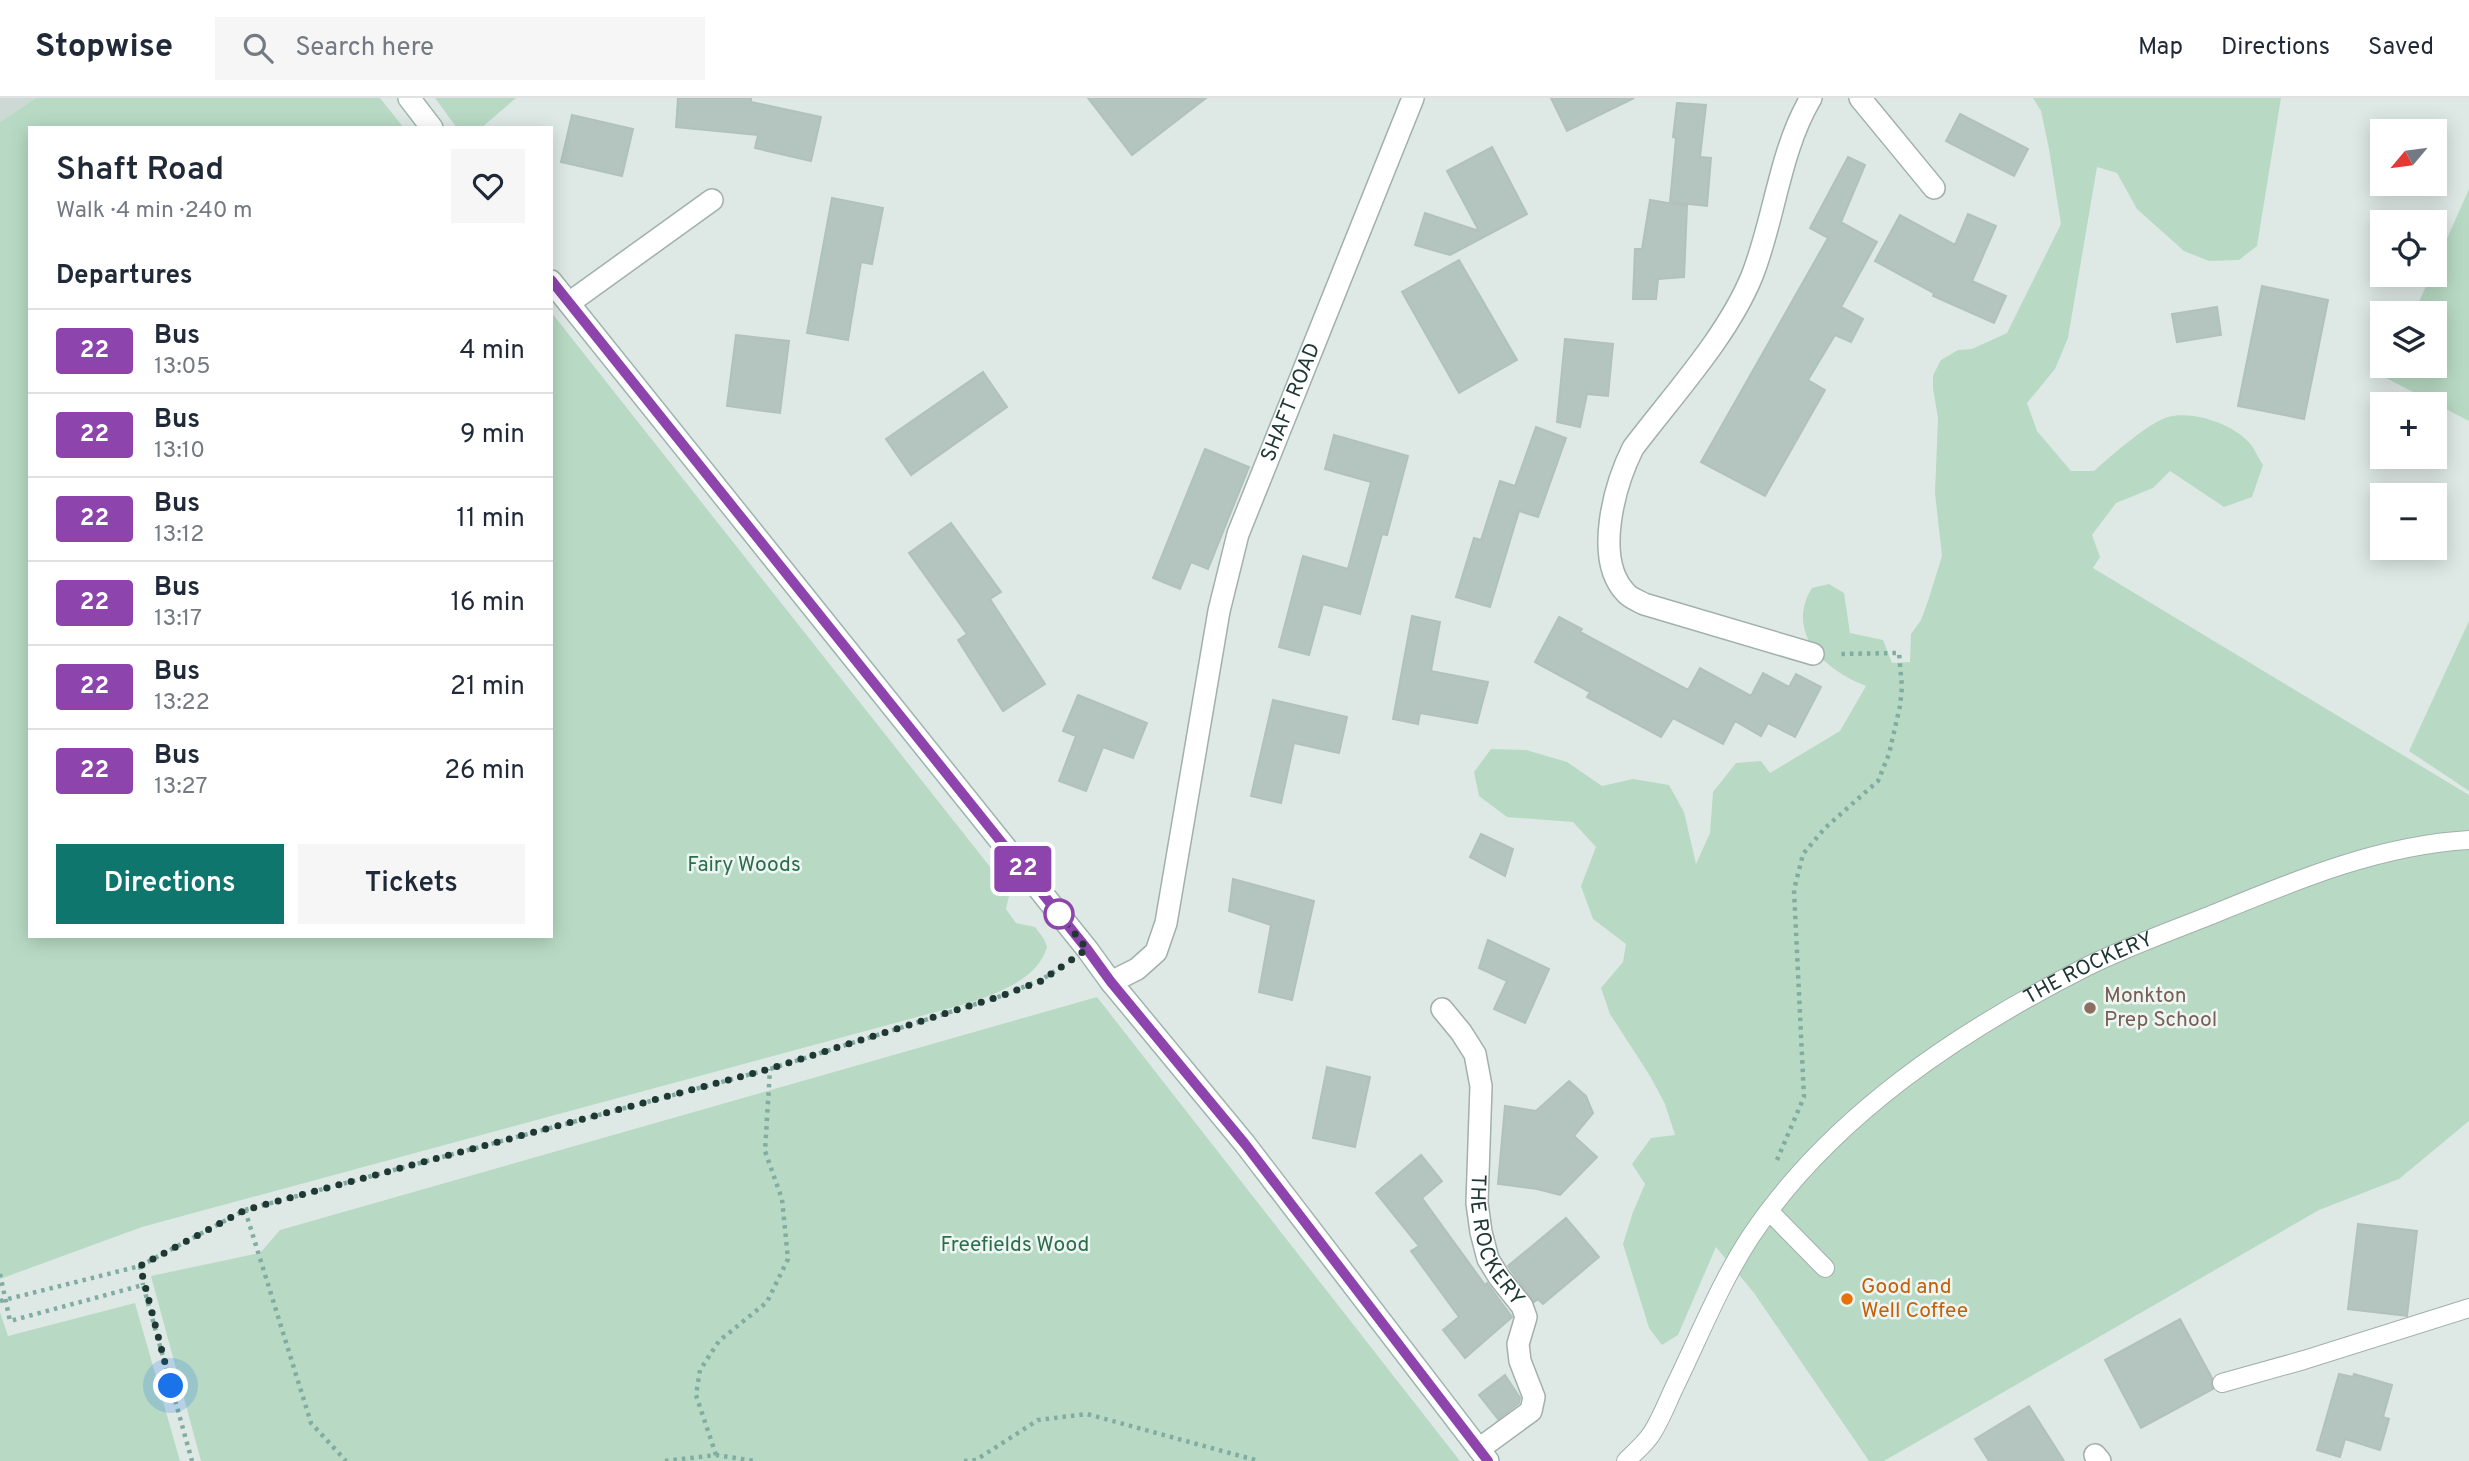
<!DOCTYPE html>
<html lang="en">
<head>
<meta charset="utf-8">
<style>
  :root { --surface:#fff; --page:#f6f6f7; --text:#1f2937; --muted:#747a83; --line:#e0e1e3; --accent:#0f766e }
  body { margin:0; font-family:Overpass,sans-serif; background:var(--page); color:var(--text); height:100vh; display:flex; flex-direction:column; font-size:26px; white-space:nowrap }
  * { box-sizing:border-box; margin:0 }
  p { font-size:23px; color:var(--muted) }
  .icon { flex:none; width:38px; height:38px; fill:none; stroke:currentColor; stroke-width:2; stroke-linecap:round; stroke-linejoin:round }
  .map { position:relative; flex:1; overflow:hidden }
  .sheet { position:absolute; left:28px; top:28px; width:525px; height:812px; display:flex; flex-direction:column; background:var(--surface); border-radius:0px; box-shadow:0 4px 18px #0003 }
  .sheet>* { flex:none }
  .badge { padding:0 14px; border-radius:5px; font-size:24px; line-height:46px }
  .needle { width:46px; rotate:241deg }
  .tools { position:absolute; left:2370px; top:21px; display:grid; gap:14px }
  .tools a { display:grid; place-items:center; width:77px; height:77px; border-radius:0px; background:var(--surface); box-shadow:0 4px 18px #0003; font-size:35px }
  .you { position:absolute; width:35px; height:35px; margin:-18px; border:5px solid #fff; border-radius:50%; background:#1a73e8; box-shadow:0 0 0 10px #1a73e833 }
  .map>.badge { position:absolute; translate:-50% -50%; box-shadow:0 0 0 4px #fff }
  h2 { padding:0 28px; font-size:26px; line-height:63px }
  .round { display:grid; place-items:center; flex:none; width:74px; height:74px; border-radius:0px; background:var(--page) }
  .summary { display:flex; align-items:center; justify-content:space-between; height:119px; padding:0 28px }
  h1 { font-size:33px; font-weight:600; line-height:52px }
  .cta { display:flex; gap:14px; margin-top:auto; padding:14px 28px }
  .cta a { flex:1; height:80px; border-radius:0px; background:var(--accent); color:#fff; font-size:28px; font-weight:600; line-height:80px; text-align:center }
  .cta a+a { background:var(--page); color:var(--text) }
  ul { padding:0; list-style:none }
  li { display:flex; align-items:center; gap:21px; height:84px; padding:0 28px; border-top:2px solid var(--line) }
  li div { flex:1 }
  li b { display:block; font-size:26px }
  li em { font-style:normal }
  li .badge { min-width:77px; font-weight:700; text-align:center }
  header { display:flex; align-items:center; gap:42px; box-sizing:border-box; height:98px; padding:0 35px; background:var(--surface); border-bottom:2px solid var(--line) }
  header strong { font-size:33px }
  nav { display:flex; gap:38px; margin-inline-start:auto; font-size:24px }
  .search { width:490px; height:63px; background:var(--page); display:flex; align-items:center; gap:18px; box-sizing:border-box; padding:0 24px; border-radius:0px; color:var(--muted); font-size:26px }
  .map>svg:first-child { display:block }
  .built { fill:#cdd9d4 }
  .green { fill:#b8dac4 }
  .building { fill:#b4c4bf; stroke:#b1c2bd; stroke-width:2 }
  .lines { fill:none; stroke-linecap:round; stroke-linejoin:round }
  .lane-casing { stroke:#a1b0ac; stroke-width:20 }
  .street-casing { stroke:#a1b0ac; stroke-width:24 }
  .secondary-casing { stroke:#9eb4ae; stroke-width:24 }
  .path { stroke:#80aca2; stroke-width:4.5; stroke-dasharray:3.5 5; stroke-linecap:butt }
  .lane { stroke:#fff; stroke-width:18 }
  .street { stroke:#fff; stroke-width:21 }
  .secondary { stroke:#fff; stroke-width:21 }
  .line-casing { stroke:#fff; stroke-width:16 }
  .line { stroke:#8e44ad; stroke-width:10 }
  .walk { stroke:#203834; stroke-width:7; stroke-dasharray:0 12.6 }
  .stop-dot { fill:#fff; stroke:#8e44ad; stroke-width:3.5 }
  .education-dot { fill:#8d6e63; stroke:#eef6f3; stroke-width:2.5 }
  .food-dot { fill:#e8710a; stroke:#eef6f3; stroke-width:2.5 }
  .labels { text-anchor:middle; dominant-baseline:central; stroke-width:5; stroke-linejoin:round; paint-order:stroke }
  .street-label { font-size:21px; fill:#203834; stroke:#eef6f3 }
  .park-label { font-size:21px; fill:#2d6d4c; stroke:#eef6f3 }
  .education-label { font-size:21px; fill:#785e54; stroke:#eef6f3; text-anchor:start }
  .food-label { font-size:21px; fill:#c56008; stroke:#eef6f3; text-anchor:start }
</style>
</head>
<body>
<header>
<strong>Stopwise</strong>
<div class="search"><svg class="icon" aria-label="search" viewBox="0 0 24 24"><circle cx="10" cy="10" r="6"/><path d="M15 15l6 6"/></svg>Search here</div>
<nav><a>Map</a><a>Directions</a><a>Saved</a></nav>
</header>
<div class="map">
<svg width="2469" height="1363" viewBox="0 0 2469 1363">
  <rect width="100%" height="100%" fill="#dee9e5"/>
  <path class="built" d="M0 0H36L0 24Z"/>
  <path class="green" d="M36 0H380L404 30H30V838H551V214L1006 789 1009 798 1006 811 1016 825 1035 829 1044 841 1047 849C1038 881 998 895 969 905L142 1129 0 1181V24Z
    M435 0H516L481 30H457Z
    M2033 0H2281L2257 148 2239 162 2209 163 2184 153 2137 111 2117 75 2097 69 2068 240 2055 271 2027 305 2037 333 2071 373H2094C2110 359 2149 324 2168 319 2193 312 2237 327 2252 348 2256 354 2259 361 2263 367L2252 399 2224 409 2170 373 2153 390 2116 405 2092 437 2100 459 2093 470 2469 697V1023L2399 1081 2319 1112 1884 1363H1869L1754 1195 1716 1149 1678 1237 1662 1247 1649 1230 1623 1146 1633 1114 1645 1086 1632 1066 1651 1040 1675 1037 1665 1006 1650 978 1610 916 1601 890 1623 864 1626 846 1593 821 1581 788 1596 749 1573 724 1507 719 1479 698 1474 674 1491 651 1526 652 1567 664 1602 688 1633 681 1669 687 1684 714 1696 766 1710 735 1713 694 1736 665 1761 663 1770 675 1840 633 1866 588C1826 573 1784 535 1812 490L1829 486 1844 495 1850 535 1883 542 1892 565 1910 564 1911 536 1921 522 1928 503 1942 458 1935 395 1938 320 1933 291V277L1941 262 1958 252 1972 251 2007 235 2061 126 2049 51 2041 13Z
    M2469 91V323L2386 280 2391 268H2434V215H2414L2431 177H2434V170Z
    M2469 523V693L2409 653Z
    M1097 899 1460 1363H201L151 1178 260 1155 280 1132Z
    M135 1205 180 1363H0V1214L8 1238Z"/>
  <path class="building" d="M678 0H751V4L821 19 811 63 755 50 758 37 676 29Z
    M1088 0H1206L1132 57Z
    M1551 0H1634L1567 33Z
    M1677 5 1706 7 1700 59 1711 60 1707 108 1670 104 1676 40 1673 39Z
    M1960 16 2028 51 2014 78 1946 43Z
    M572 17 633 31 622 78 561 64Z
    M1492 49 1527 116 1450 157 1415 147 1425 115 1479 133 1447 73Z
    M1848 59 1865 67 1841 124 1877 144 1841 209 1863 221 1851 244 1835 237 1808 282 1825 292 1765 398 1701 364 1828 140 1810 130Z
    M832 100 883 110 872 166 861 164 848 242 807 235Z
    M1650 102 1687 108 1684 179 1658 181 1656 201H1633L1635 151H1642Z
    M1968 116 1996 128 1972 183 2006 198 1994 225 1933 198 1934 195 1875 163 1900 117 1955 147Z
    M1459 162 1517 262 1459 295 1402 194Z
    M2262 188 2328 202 2304 321 2238 308Z
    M2217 209 2221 237 2177 244 2172 216Z
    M736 237 789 243 780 315 727 308Z
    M1565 241 1613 246 1608 298 1587 296 1580 329 1557 324Z
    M983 274 1007 309 911 377 886 341Z
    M1536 329 1566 340 1538 419 1519 413 1490 509 1456 499 1474 440 1481 442 1500 383 1515 388Z
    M1334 337 1408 358 1387 437 1382 436 1360 516 1323 506 1309 557 1279 549 1303 458 1348 471 1371 384 1325 371Z
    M1205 351 1249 369 1208 471 1191 464 1180 491 1153 480Z
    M951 425 1001 494 990 501 1045 586 1003 613 958 542 967 536 909 455Z
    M1412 518 1440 524 1431 573 1488 584 1477 625 1420 615 1418 626 1393 621Z
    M1559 519 1582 531 1580 534 1688 592 1700 570 1751 598 1763 575 1789 589 1796 576 1821 589 1795 639 1768 625 1761 638 1735 623 1723 646 1673 620 1661 639 1587 599 1590 594 1535 564Z
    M1078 597 1147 625 1133 660 1103 649 1086 693 1059 683 1076 638 1063 633Z
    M1273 602 1347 619 1339 655 1294 645 1281 705 1251 698Z
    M1481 736 1513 751 1505 778 1470 759Z
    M1233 781 1314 803 1292 902 1259 894 1271 827 1229 813Z
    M1488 842 1549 871 1525 925 1494 911 1507 883 1479 870Z
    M1327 969 1370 979 1355 1049 1313 1040Z
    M1569 983 1586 998 1593 1015 1574 1038 1597 1059 1560 1097 1537 1091 1498 1086 1505 1008 1536 1013Z
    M1421 1057 1442 1083 1422 1100 1485 1187 1487 1185 1512 1219 1465 1260 1443 1232 1459 1219 1411 1153 1419 1148 1376 1095Z
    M1566 1120 1599 1159 1543 1206 1538 1201 1534 1204 1508 1168Z
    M2358 1126 2417 1133 2407 1218 2348 1211Z
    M2180 1221 2212 1280 2213 1291 2141 1330 2105 1262Z
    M2339 1276 2353 1279 2354 1276 2392 1287 2383 1319 2389 1321 2380 1352 2345 1341 2340 1359 2317 1352Z
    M1505 1277 1520 1300 1519 1305 1498 1321 1479 1297Z
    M2029 1308 2064 1363H1989L1975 1341Z"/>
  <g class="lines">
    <g class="lane-casing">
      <g id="lane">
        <path d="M1770 1114 1825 1170"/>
        <path d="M2222 1285 2304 1262 2469 1210"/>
        <path id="s1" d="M1626 1363C1635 1354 1646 1345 1652 1335 1661 1321 1667 1305 1674 1290 1699 1239 1720 1185 1751 1138 1832 1017 1961 932 2088 868 2131 847 2177 831 2221 813 2301 780 2382 747 2469 742"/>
      </g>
    </g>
    <g class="street-casing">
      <g id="street">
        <path d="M1811 0C1779 54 1775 120 1752 178 1727 239 1673 297 1633 350 1615 386 1593 461 1626 495 1630 500 1639 503 1644 506L1813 556"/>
        <path d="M1860 0 1934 90"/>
        <path d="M569 205 712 102"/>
        <path id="s2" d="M1111 884 1137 871 1156 854 1166 825 1219 513 1238 436 1413 0"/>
        <path id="s3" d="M1442 911 1461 934 1475 956 1481 988 1477 1105 1481 1134 1488 1161 1499 1179 1522 1208 1526 1219 1518 1246 1520 1263 1534 1299 1531 1313 1479 1351"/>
        <path d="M2095 1357 2100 1363"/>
      </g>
    </g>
    <g class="secondary-casing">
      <path id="secondary" d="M409 0 432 30
        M551 183 1087 851 1111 884 1245 1046 1488 1363"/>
    </g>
    <path class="path" d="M1777 1062 1804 999 1794 792 1803 756 1825 730 1878 683 1889 656 1900 608 1902 589 1899 555 1838 556
      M245 1112 311 1325 346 1363
      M140 1168 143 1187
      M0 1176 10 1223 143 1187 192 1363
      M0 1203 140 1168 245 1112 770 971 1001 898 1041 882 1066 866
      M716 1357 696 1297 700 1272 719 1243 767 1204 788 1161 782 1101 765 1053 770 971
      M665 1363 716 1357 755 1363
      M964 1363 976 1362 1038 1322 1087 1316 1259 1363"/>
    <use href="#lane" class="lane"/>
    <use href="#street" class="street"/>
    <use href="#secondary" class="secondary"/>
  </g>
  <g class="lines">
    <g class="line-casing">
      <path id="line" d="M551 182 1087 851 1111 884 1245 1046 1488 1363"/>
    </g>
    <use href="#line" class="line"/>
    <path class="walk" d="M171 1288 140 1168 245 1112 769 971 1001 898 1041 883 1087 851 1059 816"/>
  </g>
  <circle class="stop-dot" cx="1059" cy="816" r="14"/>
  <circle class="education-dot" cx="2090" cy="910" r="7"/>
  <circle class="food-dot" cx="1847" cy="1201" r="7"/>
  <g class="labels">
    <g class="street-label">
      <text stroke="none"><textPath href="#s2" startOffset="623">SHAFT ROAD</textPath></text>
      <text stroke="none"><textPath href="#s1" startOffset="695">THE ROCKERY</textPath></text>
      <text stroke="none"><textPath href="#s3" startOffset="247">THE ROCKERY</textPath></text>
    </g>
    <g class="park-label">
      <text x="744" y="767">Fairy Woods</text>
      <text x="1015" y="1147">Freefields Wood</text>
    </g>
    <g class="education-label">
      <text x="2104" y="898">Monkton<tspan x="2104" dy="24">Prep School</tspan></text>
    </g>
    <g class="food-label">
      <text x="1861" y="1189">Good and<tspan x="1861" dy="24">Well Coffee</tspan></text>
    </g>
  </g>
</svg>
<div class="tools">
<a><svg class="needle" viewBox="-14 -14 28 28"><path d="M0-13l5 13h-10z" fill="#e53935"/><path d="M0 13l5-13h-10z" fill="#747a83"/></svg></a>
<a><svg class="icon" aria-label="locate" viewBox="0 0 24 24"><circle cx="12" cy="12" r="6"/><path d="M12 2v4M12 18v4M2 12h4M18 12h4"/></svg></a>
<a><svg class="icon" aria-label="layers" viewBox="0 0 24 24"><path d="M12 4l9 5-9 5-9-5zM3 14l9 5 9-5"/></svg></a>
<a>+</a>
<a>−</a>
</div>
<div class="you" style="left:171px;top:1288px"></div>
<b class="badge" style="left:1023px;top:771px;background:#8e44ad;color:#fff">22</b>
<section class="sheet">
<div class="summary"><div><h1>Shaft Road</h1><p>Walk · 4 min · 240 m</p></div><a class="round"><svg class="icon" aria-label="heart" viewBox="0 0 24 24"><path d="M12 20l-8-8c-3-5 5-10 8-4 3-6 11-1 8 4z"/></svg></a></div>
<h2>Departures</h2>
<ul>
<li><span class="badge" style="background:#8e44ad;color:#fff">22</span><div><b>Bus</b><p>13:05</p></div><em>4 min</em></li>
<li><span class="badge" style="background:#8e44ad;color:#fff">22</span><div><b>Bus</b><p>13:10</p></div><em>9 min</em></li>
<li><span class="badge" style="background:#8e44ad;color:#fff">22</span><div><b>Bus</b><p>13:12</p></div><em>11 min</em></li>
<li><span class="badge" style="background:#8e44ad;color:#fff">22</span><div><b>Bus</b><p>13:17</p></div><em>16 min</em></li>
<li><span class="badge" style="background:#8e44ad;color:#fff">22</span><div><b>Bus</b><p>13:22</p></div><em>21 min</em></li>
<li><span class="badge" style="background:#8e44ad;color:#fff">22</span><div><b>Bus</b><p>13:27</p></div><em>26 min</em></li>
</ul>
<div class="cta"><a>Directions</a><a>Tickets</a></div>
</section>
</div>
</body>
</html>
